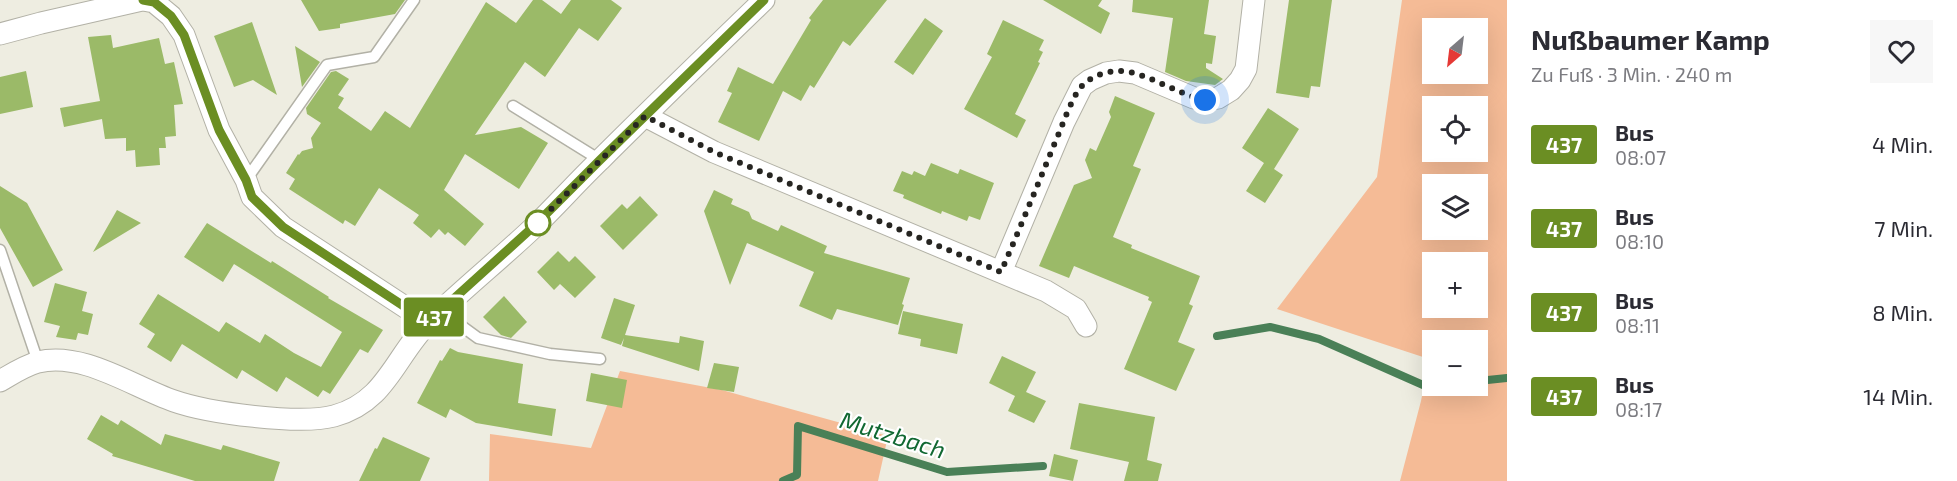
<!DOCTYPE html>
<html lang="de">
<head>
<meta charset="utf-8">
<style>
  :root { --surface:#fff; --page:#f7f7f7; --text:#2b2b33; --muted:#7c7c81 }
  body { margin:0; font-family:"Exo 2",sans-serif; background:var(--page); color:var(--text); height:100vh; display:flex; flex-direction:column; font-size:22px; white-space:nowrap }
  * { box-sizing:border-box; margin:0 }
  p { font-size:20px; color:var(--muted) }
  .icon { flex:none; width:33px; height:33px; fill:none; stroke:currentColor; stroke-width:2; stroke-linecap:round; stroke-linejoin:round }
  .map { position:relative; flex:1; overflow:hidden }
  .drawer { display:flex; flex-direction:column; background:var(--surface); width:450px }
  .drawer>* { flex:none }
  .badge { padding:0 12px; border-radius:4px; font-size:21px; line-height:39px }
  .needle { width:39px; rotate:208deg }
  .fabs { position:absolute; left:1422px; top:18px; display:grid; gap:12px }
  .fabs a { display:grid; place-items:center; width:66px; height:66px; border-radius:0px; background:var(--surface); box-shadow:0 6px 24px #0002; font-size:30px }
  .you { position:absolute; width:30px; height:30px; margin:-15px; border:4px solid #fff; border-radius:50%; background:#1a73e8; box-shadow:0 0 0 9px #1a73e833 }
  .map>.badge { position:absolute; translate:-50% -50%; box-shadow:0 0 0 3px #fff }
  .round { display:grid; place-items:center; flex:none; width:63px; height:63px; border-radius:0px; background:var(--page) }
  .head { display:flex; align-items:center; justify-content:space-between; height:102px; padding:0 24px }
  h1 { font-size:28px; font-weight:700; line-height:45px }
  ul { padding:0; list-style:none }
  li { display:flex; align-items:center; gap:18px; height:84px; padding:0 24px }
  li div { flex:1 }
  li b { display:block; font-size:22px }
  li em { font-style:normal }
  li .badge { min-width:66px; font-weight:700; text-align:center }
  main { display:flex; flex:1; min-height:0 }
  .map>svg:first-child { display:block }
  .green { fill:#f5bb96; fill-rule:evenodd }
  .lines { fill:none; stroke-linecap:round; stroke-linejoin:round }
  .stream { stroke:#4a8057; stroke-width:8 }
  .building { fill:#9bba68 }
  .lane-casing { stroke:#b2b1a6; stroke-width:13 }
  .street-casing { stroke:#b2b1a6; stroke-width:23 }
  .lane { stroke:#fff; stroke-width:10 }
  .street { stroke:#fff; stroke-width:21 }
  .line-casing { stroke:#fff; stroke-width:14 }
  .line { stroke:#6b8e23; stroke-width:9 }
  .walk { stroke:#262521; stroke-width:6; stroke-dasharray:0 10.8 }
  .stop-dot { fill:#fff; stroke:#6b8e23; stroke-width:3 }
  .labels { text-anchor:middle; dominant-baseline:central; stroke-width:4.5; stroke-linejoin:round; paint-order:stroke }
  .water-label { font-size:24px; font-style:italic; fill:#116832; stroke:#fff }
</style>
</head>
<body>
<main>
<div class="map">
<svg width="1507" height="481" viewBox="0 0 1507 481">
  <rect width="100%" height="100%" fill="#eeede1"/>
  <path class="green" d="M1402 0H1507V481H1400L1421 401 1429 359 1277 309 1377 177ZM1432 28H1478V74H1432ZM1432 106H1478V152H1432ZM1478 184V230H1432V184ZM1432 262H1478V308H1432ZM1432 340H1478V386H1432Z
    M620 371 722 390 888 436 878 481H489L490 434 591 448Z"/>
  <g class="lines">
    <path class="stream" d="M1217 336 1270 327 1319 339 1423 385 1432 384
      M1478 381 1507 378
      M783 481 797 475 798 426 947 472 1043 466"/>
  </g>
  <path class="building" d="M301 0H405L395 14 340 24V28L319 31Z
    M533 0H542L561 14 571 0H611L622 8 598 41 579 28 545 77 525 62 475 135 521 127 548 143 519 189 465 154 444 190 484 224 465 246 448 232 445 235 439 229 431 238 413 223 419 215 379 188 355 226 345 220 343 224 289 189 295 179 286 173 298 154 299 155 302 151 313 148 311 138 321 123 307 114 306 108 331 72 336 71 349 79 338 95 344 98 338 108 371 131 385 111 410 128 486 2 516 23Z
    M823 0H887L850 46 843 41 814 88 810 85 801 101 783 91 759 141 718 122 732 93 727 91 738 67 773 84 811 20 809 18Z
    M1043 0H1102L1098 6 1110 13 1101 34Z
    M1133 0H1209L1204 34 1216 36 1212 64 1206 63V68L1223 79 1215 85 1186 81 1165 72 1173 18 1132 12Z
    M1289 0H1332L1320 87 1311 86 1309 98 1276 93Z
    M925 18 943 31 913 75 894 62Z
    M1003 20 1044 40 1039 50 1043 52 1038 62 1040 63 1015 114 1026 120 1017 138 964 109 992 57 987 54Z
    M252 22 277 95 253 80 234 87 214 36Z
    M111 35 113 48 159 38 165 64 174 62 183 104 174 105 176 136 165 137 166 148H159L160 165 136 167 135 150 126 151V138L105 139 102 119 64 127 60 108 100 101 88 37Z
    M295 46 320 62 302 87Z
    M26 71 33 107 0 114V77Z
    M1115 96 1155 113 1133 166 1141 169 1113 237 1132 245 1131 248 1200 276 1189 304 1193 306 1178 342 1195 349 1176 391 1124 369 1152 302 1148 300 1149 297 1074 266 1069 278 1039 266 1074 185 1092 178 1085 160 1090 148 1096 151 1111 117 1109 112Z
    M1268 108 1299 129 1274 169 1283 175 1265 203 1246 191 1264 163 1242 148Z
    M931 163 958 174 960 169 994 183 980 220 969 216 967 221 942 211 941 214 903 198 904 195 893 191 902 171 912 175 914 171 925 176Z
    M0 186 27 203 63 270 33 287 0 228Z
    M714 190 733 199 731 204 749 212 752 219 778 231 781 225 827 246 824 253 910 278 902 304 904 305 898 325 837 309 832 320 799 306 814 272 747 243 730 285 704 211Z
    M640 196 658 215 623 250 600 226 622 204 627 209Z
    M117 210 141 223 93 252Z
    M207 223 271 263 272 261 329 297 328 298 383 330 368 353 360 349 330 394 323 390 318 397 286 377 277 392 242 370 237 379 182 344 171 362 147 347 155 334 139 324 158 294 219 332 226 322 260 343 265 334 294 353 321 367 342 332 234 264 223 282 184 257Z
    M558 251 569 262 575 256 596 277 575 298 560 284 554 290 537 272Z
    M55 283 87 292 82 311 93 314 88 335 78 333 76 340 56 337 60 326 44 322Z
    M504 296 527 322 511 338 501 335 483 317Z
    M614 298 635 305 625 335 679 343 680 336 704 341 699 371 622 346 624 338 621 345 601 338Z
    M903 311 963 324 957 354 920 346 921 339 898 334Z
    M450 348 458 352 523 364 518 403 556 409 552 436 476 423 450 409 446 418 417 403 440 360 442 361Z
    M1002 356 1036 372 1026 392 1046 401 1034 423 1008 411 1015 396 989 383Z
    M714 363 739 367 734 392 707 388Z
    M591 373 627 380 622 408 586 401Z
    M1079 403 1155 417 1147 460 1162 464 1158 481H1124L1129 462 1070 449Z
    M101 415 118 425 121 420 161 445 165 434 221 450 223 445 280 462 274 481H195L112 456 113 454 87 439Z
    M383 437 430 458 420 481H359L375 448 377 449Z
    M1054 454 1078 460 1073 481 1049 476Z"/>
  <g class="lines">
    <g class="lane-casing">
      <path id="lane" d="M513 106 600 160
        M246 180 327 65 374 57 414 0
        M0 250 38 362
        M441 311 478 338 550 354 600 359"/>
    </g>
    <g class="street-casing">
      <path id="street" d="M143 0 154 2 171 16 184 35 219 130 246 180 252 197 283 227 428 322
        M0 34 41 23 142 0
        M645 116 714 152 1046 291 1076 309 1086 326
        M1001 272 1064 122 1082 86 1090 80 1106 73 1119 71 1135 73 1194 98 1205 100 1218 98 1231 90 1240 80 1246 69 1254 0
        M0 381C12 374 24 366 38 362 83 351 133 387 174 401 208 413 300 425 334 416 387 402 395 355 430 321 463 289 499 260 533 228 556 206 577 182 600 160 654 106 709 53 764 0"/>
    </g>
    <use href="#lane" class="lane"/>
    <use href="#street" class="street"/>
  </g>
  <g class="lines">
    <g class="line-casing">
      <path id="line" d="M143 0 154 2 171 16 184 35 219 130 246 180 252 197 283 227 428 322 533 227 600 160 764 0"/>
    </g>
    <use href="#line" class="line"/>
    <path class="walk" d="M538 223 533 227 645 116 714 152 1001 272C1020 228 1038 184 1056 140 1063 125 1071 98 1082 86 1090 77 1106 71 1119 71 1145 71 1178 95 1205 100"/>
  </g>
  <circle class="stop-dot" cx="538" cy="223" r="12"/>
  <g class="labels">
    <g class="water-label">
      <text transform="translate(893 434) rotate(17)">Mutzbach</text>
    </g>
  </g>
</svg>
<div class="fabs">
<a><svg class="needle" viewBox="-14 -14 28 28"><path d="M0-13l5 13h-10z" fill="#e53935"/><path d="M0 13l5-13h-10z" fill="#7c7c81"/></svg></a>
<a><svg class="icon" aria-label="locate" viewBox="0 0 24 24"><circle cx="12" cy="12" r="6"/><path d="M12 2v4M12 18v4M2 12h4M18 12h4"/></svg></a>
<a><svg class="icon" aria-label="layers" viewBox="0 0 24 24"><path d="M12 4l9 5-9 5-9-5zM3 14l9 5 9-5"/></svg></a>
<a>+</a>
<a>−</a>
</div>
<div class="you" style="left:1205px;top:100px"></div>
<b class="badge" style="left:434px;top:317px;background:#6b8e23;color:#fff">437</b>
</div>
<section class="drawer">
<div class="head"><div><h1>Nußbaumer Kamp</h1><p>Zu Fuß · 3 Min. · 240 m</p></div><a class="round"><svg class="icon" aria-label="heart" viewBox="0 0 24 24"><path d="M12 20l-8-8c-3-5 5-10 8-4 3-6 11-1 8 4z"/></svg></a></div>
<ul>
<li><span class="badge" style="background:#6b8e23;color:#fff">437</span><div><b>Bus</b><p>08:07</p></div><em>4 Min.</em></li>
<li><span class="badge" style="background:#6b8e23;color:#fff">437</span><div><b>Bus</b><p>08:10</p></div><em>7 Min.</em></li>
<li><span class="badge" style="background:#6b8e23;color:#fff">437</span><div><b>Bus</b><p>08:11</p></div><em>8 Min.</em></li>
<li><span class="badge" style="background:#6b8e23;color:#fff">437</span><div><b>Bus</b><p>08:17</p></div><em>14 Min.</em></li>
</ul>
</section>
</main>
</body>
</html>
